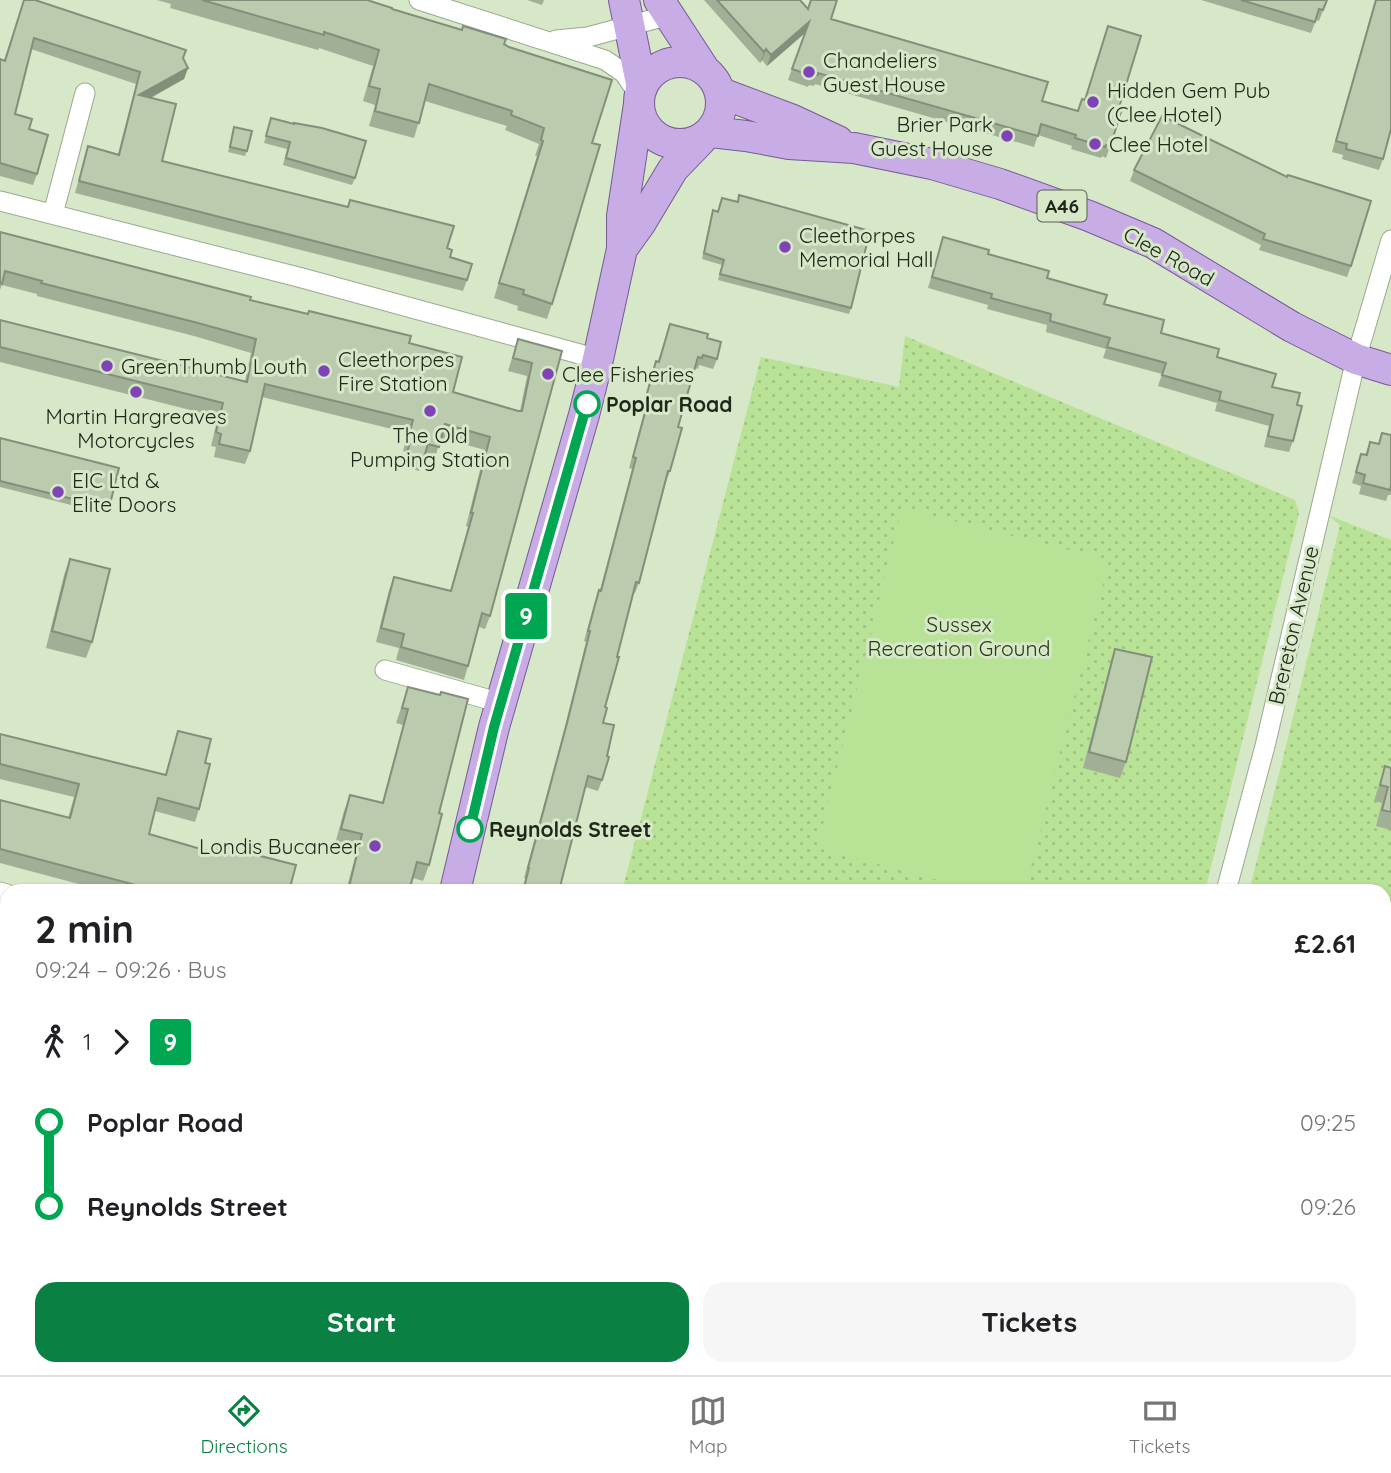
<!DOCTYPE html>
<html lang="en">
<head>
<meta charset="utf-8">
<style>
  :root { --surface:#fff; --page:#f6f6f6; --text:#202124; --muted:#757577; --line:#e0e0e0; --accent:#0b8043 }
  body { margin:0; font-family:Quicksand,sans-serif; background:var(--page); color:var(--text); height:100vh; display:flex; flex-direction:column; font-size:26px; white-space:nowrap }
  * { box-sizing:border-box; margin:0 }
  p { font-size:23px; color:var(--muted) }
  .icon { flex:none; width:38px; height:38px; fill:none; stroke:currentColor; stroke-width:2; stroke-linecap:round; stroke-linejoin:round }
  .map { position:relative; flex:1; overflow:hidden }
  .details { position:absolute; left:0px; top:884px; width:1391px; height:492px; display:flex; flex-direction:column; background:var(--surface); border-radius:21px 21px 0 0; box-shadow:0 2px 5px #0004 }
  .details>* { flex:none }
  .badge { padding:0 14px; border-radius:5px; font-size:24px; line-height:46px }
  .map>.badge { position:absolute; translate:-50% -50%; box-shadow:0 0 0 4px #fff }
  .legs { display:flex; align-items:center; gap:10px; height:77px; padding:0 35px; font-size:23px }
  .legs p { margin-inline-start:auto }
  .overview { display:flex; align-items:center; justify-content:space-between; height:119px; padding:0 35px }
  h1 { font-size:38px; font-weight:800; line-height:52px }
  .cta { display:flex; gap:14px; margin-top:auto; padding:14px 35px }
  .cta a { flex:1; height:80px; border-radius:21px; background:var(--accent); color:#fff; font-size:28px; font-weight:800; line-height:80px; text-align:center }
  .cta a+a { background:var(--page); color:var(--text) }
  ul { padding:0 35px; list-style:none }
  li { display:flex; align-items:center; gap:24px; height:84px; font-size:26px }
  li i { display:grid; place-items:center; width:10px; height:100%; margin:0 9px; background:currentColor }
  li i::after { content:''; width:18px; height:18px; margin:-9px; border:5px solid; border-radius:50%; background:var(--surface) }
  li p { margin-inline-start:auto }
  li:first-child i { background:linear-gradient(#0000 50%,currentColor 0) }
  li:last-child i { background:linear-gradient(currentColor 50%,#0000 0) }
  .menu { display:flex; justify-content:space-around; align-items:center; height:98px; border-top:2px solid var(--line); background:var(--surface); font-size:19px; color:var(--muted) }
  .menu a { display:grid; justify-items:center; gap:4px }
  .menu .current { color:var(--accent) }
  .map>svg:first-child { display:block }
  .park { fill:url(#park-dots) }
  .garden { fill:#b8e296 }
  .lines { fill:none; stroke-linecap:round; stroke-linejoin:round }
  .minor-casing { stroke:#99aa8d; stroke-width:21 }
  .primary-casing { stroke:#755a93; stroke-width:32 }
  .minor { stroke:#fff; stroke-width:19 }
  .primary { stroke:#c8ace5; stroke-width:30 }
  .wall { fill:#a1af96 }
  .shaded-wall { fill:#838f7a }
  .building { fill:#bbccae; stroke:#838f7a; stroke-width:2 }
  .line-1-casing { stroke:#fff; stroke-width:16 }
  .line-1 { stroke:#00a651; stroke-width:10 }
  .poi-dot { fill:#8042b7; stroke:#d6e8c8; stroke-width:2.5 }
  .stop-1-dot { fill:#fff; stroke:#00a651; stroke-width:3.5 }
  .labels { text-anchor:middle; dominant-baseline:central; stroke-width:6; stroke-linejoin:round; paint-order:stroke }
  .shield { fill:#d6e8c8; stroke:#57614f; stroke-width:2 }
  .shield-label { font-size:19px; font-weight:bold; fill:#20271b }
  .poi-label { font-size:21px; fill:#20271b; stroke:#d6e8c8; text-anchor:start }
  .street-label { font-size:21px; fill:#20271b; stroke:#d6e8c8 }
  .stop-label { font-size:21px; font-weight:bold; fill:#20271b; stroke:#d6e8c8; text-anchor:start }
  .park-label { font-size:21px; fill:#283a16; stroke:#d6e8c8 }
</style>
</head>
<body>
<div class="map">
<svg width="1391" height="1375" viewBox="0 0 1391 1375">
  <defs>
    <pattern id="park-dots" width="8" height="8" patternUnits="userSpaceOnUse" patternTransform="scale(1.75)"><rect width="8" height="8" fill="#b8e296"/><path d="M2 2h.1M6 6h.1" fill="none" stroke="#9ec281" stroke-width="1.8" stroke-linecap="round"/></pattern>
  </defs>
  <rect width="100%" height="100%" fill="#d6e8c8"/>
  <path class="park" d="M905 336 1295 500 1299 513 1205 891H622L761 357 899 387Z
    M1328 515 1391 540V1110L1384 1109V891H1249L1281 766 1340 525Z"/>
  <path class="garden" d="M902 508 1109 560 1025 891H980L817 848Z"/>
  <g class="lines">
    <g class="minor-casing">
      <path id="minor" d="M419 0 605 60 624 73 639 95
        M556 40 588 37 669 15
        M0 201 302 278 598 359
        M53 214 85 93
        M385 670 501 703
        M1226 891 1265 746 1356 359 1391 240
        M0 892 7 894
        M0 1124 7 1126
        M1384 1252 1391 1254
        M901 1368 927 1375
        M145 1375 147 1368
        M1106 1375 1107 1368"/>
    </g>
    <g class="primary-casing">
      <path id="primary" d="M624 0 642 88
        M659 0 704 69
        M639 103a41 41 0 1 1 82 0a41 41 0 1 1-82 0Z
        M721 93 793 120 838 141
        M711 132 746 136 789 144 854 148 932 164 1000 184 1089 216 1153 243 1292 327 1356 359 1391 370
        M622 249 640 224 673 169 701 140
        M455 891 494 727 584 415 598 359 622 249V216L639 104
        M334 1375 336 1368"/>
    </g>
    <use href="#minor" class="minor"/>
    <use href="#primary" class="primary"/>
  </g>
  <path class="wall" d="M24 0 183 58 188 68 184 79 151 98 162 161 447 248 450 257 467 280 463 291 75 193 88 146 118 154 136 84 31 49 15 114 29 129 37 174 33 185 0 176V59L4 60Z
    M157 0H367L392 9 504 44 592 143 552 304 547 319 517 310 518 306 494 298 537 156H535L539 144 505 130 507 126 425 101 414 138 369 126 375 105 363 101 373 66 319 48 318 50 170 8 171 4Z
    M527 0H544L542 5Z
    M704 0H800L808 9 810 0H837L831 19 1042 101 1078 111 1082 99 1084 100 1108 26 1118 111 1110 147 1106 158 1102 156 1101 158 1071 149 1072 146 1038 135 1034 147 815 84 814 86 809 85 808 87 788 80 805 33 767 66 762 60 760 63Z
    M1201 0H1327L1319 21 1316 20 1311 33Z
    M1375 0 1383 159 1379 170 1342 159 1343 155 1332 152Z
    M271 118 355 178 352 185 283 165 287 149 264 143Z
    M234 127 247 151 245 156 228 152Z
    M1134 170 1351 266 1347 277 1259 250 1261 245 1130 181Z
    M739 195 851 308 849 314 718 280 722 265 702 259 711 215 713 210 717 212 737 202Z
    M0 232 409 343 453 392 520 411 527 376 508 371 518 339 562 351 490 616 485 629 479 627 468 666 464 680 396 660 399 648 376 642 389 590 394 577 450 591 468 527 466 526 485 450 441 438 434 461 424 458 419 471 402 466 406 452 403 451 408 433 262 397 250 451 245 464 214 457 216 447 211 446 218 417 0 362V320L245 381 251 353 194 336 37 296V294L2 285 0 290Z
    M943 237 1047 278 1104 304 1161 333 1217 357 1272 387 1297 405 1293 441 1289 452 1264 447 1269 426 1215 411 1217 403 1158 386 1162 374 1103 358 1106 349 1046 332 1047 325 987 309 988 305 928 288Z
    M670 324 707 338 717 359 713 369 699 365 698 369 695 368 678 427 670 471 666 482 639 583 635 593H634L617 657 605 707 603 723 607 756 602 780 598 791 585 787 559 891H522L526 879 524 878 563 734 586 642 584 641 595 601 599 590H600L632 469 629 468 645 409 642 408 653 371 656 361H658Z
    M1382 433 1391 435V495H1388L1386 501 1359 494 1361 486 1352 483 1361 454 1365 455 1370 442 1378 444Z
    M0 438 109 508 107 514 0 487Z
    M70 559 92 642 86 658 46 648 64 575Z
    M1115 649 1126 762 1120 778 1083 768 1110 665Z
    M408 687 439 813 429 865 423 881 413 878 409 891H346L357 850 335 844 344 811 350 795 382 803 403 725 396 723Z
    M178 731 205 763 199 809 195 822 155 811 149 834 210 851 213 844 289 891H105L0 863V800L68 818 74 797 0 779V734L165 775Z
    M1385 766 1391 768V830L1376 826 1382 803 1374 801Z
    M0 908 7 910V973L0 971Z
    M0 1049 7 1050V1090L0 1088Z
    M1384 1100 1391 1102V1135L1384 1133Z
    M0 1137 7 1139V1182L0 1180Z
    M1384 1166 1391 1168V1218L1384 1217Z
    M1384 1269 1391 1271V1323L1384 1321Z
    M521 1368H580L579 1375H519Z
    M823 1368H871L869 1375H822Z
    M1015 1368H1072L1070 1375H1035V1374Z"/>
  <path class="shaded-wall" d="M809 22 805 33 767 66 771 55Z
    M766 49 762 60 760 63 764 52Z
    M188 68 184 79 135 106 139 95Z"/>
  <path class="building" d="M24 0H35L186 50 183 58 188 68 139 95 176 104 162 161 348 207 350 200 454 226 447 248 452 250 450 257 472 264 467 280 79 181 88 146 119 155 140 72 34 38 15 114 32 119 29 129 48 135 37 174 0 163V59L5 61Z
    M202 0H367L392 8V9L462 30 463 26 506 39 504 44 509 47 612 80 592 143 600 145 552 304 523 294 524 290 499 283 543 141 541 140 544 128 511 115 512 111 429 84 419 123 375 111 380 89 369 86 379 50 324 32V35Z
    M717 0H800L808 9 811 0H837L831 19 1048 82 1042 101 1078 111 1082 99 1085 100 1108 26 1141 36 1118 111 1121 112 1110 147 1106 145 1105 147 1075 138 1076 135 1041 124 1038 136 818 73V75L813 74 812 76 792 69 809 22 771 55 766 49 764 52Z
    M1241 0H1327L1323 10 1319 9 1315 22Z
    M1376 0H1391V129L1383 159 1346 149 1347 144 1336 141Z
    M1162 116 1287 177 1288 175 1371 201 1351 266 1263 239 1265 234 1134 170Z
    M271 118 294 124V123L322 128 366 141 355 178 286 158 290 142 266 136Z
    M234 127 252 131 247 151 230 147Z
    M739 195 870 231 851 308 720 274 724 260 704 253 713 210 718 212 722 198 738 202Z
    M0 232 251 297 250 300 308 314 309 311 411 336 409 343 462 357 453 392 518 411H522L532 363 513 358 518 339 562 351 490 616 482 613 468 666 401 647 404 634 381 628 394 577 451 591 473 513H471L490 437 445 424 439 447 428 444 424 457 407 453 411 439 408 438 413 420 265 384 250 451 219 444 221 434 216 432 223 403 0 347V320L247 382 256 339 198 323 41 283 42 281 5 271 2 284 0 283Z
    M943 237 989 250 988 254 1049 271 1047 278 1107 295 1104 304 1164 320 1161 333 1219 349 1217 357 1276 374 1272 387 1300 393 1297 405 1302 406 1293 441 1268 436 1273 415 1219 400 1221 392 1162 375 1166 363 1107 347 1110 338 1050 321 1051 314 991 298 992 294 932 277Z
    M670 324 708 334 707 338 721 342 717 359 703 355 702 358 698 357 678 427 682 428 670 471H668L639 583 636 582 617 657H619L605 707 607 708 603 723 614 725 607 756 609 757 602 780 588 776 559 891H523L529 868H528L567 723 590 631H588L599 590 601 591 636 458 633 457 649 398 646 397 656 361 659 362Z
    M1382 433 1391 435V486L1390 490 1363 483 1365 475 1356 472 1361 454 1367 455 1370 442 1379 444Z
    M0 438 119 468 109 508 0 481Z
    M70 559 110 569 92 642 52 631Z
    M1115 649 1152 657 1126 762 1089 752Z
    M408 687 440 695 441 692 468 699 439 813 442 814 429 865 417 862 409 891H348L362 834 341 829 350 795 383 803 408 709 402 708Z
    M178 731 211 739 205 763 210 764 199 809 158 798 149 834 211 852 213 844 296 865 289 891H158L0 849V800L70 818 79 784 0 764V734L166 775Z
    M1385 766 1391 768V812L1382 810 1388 787 1380 785Z
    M0 908 7 910V961L0 959Z
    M0 1049 7 1050V1078L0 1076Z
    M1384 1100 1391 1102V1124L1384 1122Z
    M0 1137 7 1139V1170L0 1168Z
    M1384 1166 1391 1168V1207L1384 1206Z
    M1384 1269 1391 1271V1311L1384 1309Z
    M81 1368H127L125 1375H80Z
    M226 1368H284L282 1375H225Z
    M440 1368H511L515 1375H438Z
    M523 1368H580L579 1375 565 1372 564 1375H521Z
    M852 1368H871L870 1373Z
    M1060 1368H1072L1071 1371Z
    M1144 1368H1178L1176 1375H1142Z
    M615 1369 641 1375H613Z"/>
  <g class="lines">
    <g class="line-1-casing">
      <path id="line-1" d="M470 829 494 727 587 404"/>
    </g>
    <use href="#line-1" class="line-1"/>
  </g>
  <g class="poi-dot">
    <circle cx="809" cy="72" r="7"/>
    <circle cx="1093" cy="102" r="7"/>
    <circle cx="1007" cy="136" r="7"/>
    <circle cx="1095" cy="144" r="7"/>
    <circle cx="785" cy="247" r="7"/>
    <circle cx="107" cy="366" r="7"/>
    <circle cx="324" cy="371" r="7"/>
    <circle cx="548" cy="374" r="7"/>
    <circle cx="136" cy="392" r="7"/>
    <circle cx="430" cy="411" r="7"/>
    <circle cx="58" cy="492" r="7"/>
    <circle cx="375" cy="846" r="7"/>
  </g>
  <g class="stop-1-dot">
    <circle cx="587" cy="404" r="12"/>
    <circle cx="470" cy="829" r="12"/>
  </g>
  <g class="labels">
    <rect class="shield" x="1037.5" y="190.5" width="49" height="31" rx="5"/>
    <g class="shield-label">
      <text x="1062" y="206">A46</text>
    </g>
    <g class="poi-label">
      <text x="823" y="60">Chandeliers<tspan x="823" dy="24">Guest House</tspan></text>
      <text x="1107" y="90">Hidden Gem Pub<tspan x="1107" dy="24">(Clee Hotel)</tspan></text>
      <text x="993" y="124" text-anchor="end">Brier Park<tspan x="993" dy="24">Guest House</tspan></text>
      <text x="1109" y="144">Clee Hotel</text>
      <text x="799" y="235">Cleethorpes<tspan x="799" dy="24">Memorial Hall</tspan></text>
      <text x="338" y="359">Cleethorpes<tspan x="338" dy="24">Fire Station</tspan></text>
      <text x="121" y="366">GreenThumb Louth</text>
      <text x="562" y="374">Clee Fisheries</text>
      <text x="136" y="416" text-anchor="middle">Martin Hargreaves<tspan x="136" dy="24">Motorcycles</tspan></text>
      <text x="430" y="435" text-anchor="middle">The Old<tspan x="430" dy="24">Pumping Station</tspan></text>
      <text x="72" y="480">EIC Ltd &amp;<tspan x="72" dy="24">Elite Doors</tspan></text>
      <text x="361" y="846" text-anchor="end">Londis Bucaneer</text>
    </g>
    <g class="street-label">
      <text transform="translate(1169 256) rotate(29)">Clee Road</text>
      <text transform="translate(1293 625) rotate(-77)">Brereton Avenue</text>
    </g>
    <g class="stop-label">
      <text x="606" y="404">Poplar Road</text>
      <text x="489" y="829">Reynolds Street</text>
    </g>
    <g class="park-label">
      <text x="959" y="624">Sussex<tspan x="959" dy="24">Recreation Ground</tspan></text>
    </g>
  </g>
</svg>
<b class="badge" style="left:526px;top:616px;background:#00a651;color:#fff">9</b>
<section class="details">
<div class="overview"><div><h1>2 min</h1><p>09:24 – 09:26 · Bus</p></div><b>£2.61</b></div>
<div class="legs"><svg class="icon" aria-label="walk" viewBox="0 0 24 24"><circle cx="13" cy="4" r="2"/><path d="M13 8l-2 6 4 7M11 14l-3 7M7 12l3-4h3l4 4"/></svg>1<svg class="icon" aria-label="forward" viewBox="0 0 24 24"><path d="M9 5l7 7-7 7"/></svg><b class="badge" style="background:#00a651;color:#fff">9</b></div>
<ul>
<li><i style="color:#00a651"></i><b>Poplar Road</b><p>09:25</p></li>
<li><i style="color:#00a651"></i><b>Reynolds Street</b><p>09:26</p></li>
</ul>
<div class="cta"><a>Start</a><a>Tickets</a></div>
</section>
</div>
<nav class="menu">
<a class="current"><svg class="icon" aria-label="directions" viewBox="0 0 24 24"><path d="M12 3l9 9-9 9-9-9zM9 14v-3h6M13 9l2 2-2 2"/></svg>Directions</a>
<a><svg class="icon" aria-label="map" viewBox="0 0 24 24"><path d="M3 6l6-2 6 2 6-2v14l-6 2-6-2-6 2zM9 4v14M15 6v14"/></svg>Map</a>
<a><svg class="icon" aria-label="tickets" viewBox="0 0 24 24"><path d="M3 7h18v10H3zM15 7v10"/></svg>Tickets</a>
</nav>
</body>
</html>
